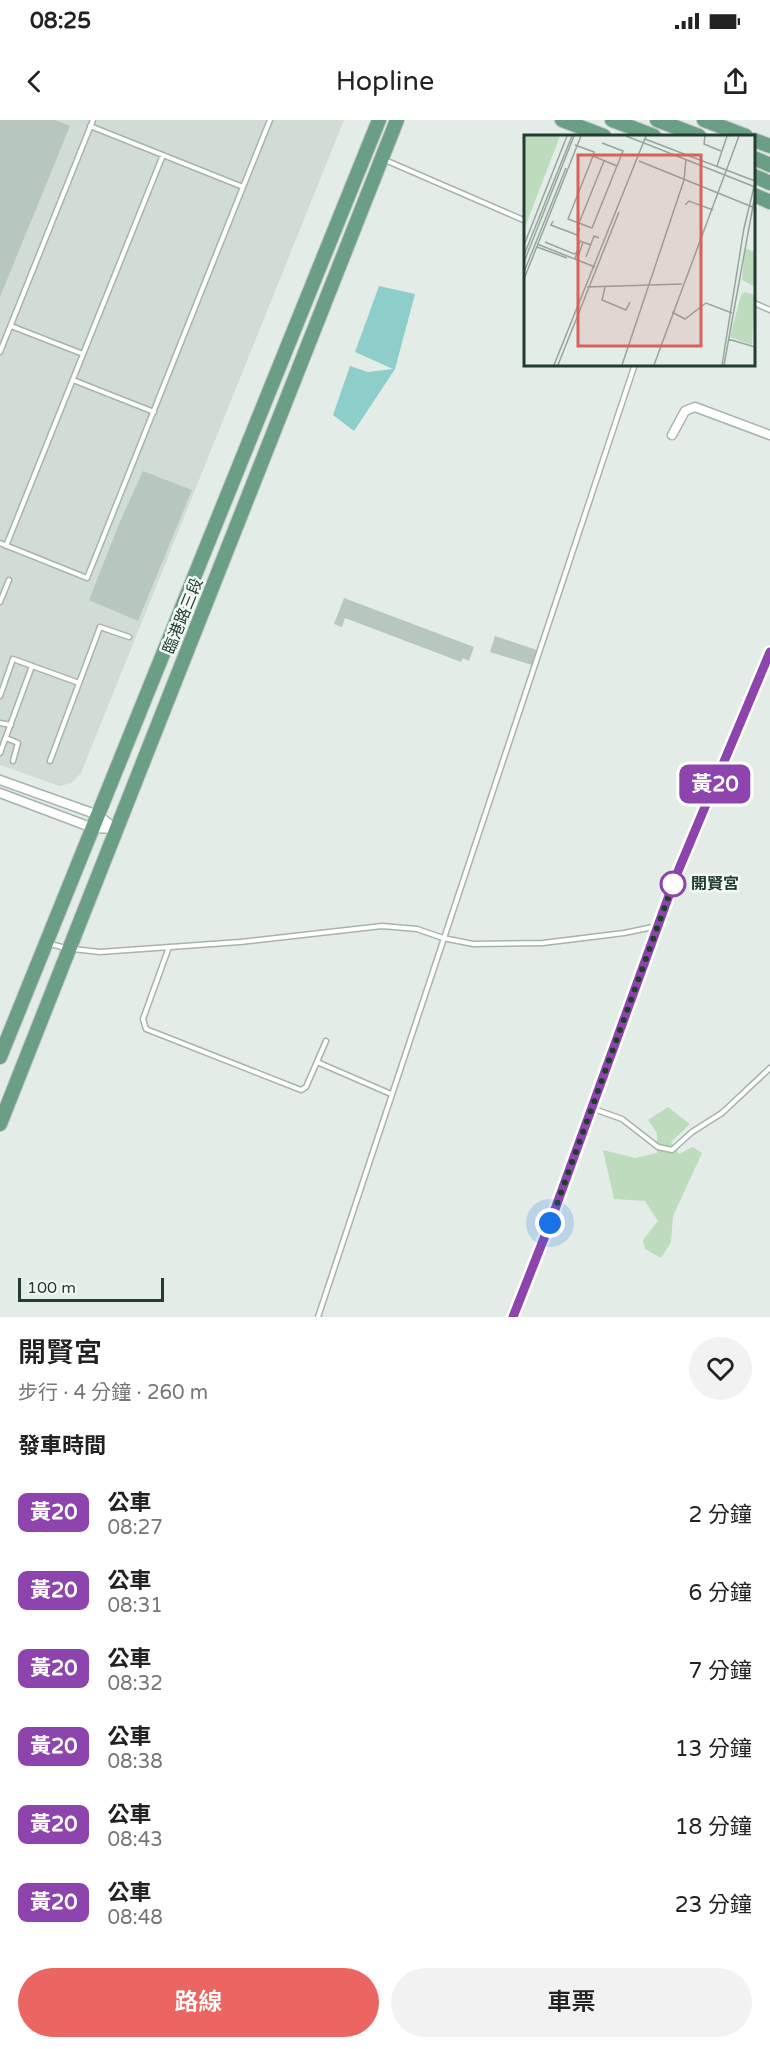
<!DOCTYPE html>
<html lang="zh-TW">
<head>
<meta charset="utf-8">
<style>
  :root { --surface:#fff; --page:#f2f2f2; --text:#222; --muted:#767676; --accent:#eb6562 }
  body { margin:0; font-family:"Varela Round","Noto Sans TC",sans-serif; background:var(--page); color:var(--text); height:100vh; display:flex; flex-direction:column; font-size:22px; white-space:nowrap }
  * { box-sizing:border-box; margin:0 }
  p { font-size:20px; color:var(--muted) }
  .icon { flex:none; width:33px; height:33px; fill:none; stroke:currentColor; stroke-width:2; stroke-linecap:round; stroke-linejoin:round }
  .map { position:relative; height:1197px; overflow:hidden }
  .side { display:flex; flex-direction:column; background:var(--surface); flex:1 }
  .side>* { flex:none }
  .badge { padding:0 12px; border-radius:9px; font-size:21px; line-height:39px }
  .scale { position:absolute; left:18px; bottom:15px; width:146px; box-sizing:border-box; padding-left:6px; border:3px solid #233c30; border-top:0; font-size:16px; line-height:21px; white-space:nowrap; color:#233c30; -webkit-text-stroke:4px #f3f9f5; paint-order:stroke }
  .you { position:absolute; width:30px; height:30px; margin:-15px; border:4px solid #fff; border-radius:50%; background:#1a73e8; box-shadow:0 0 0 9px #1a73e833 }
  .map>.badge { position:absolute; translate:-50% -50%; box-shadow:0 0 0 3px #fff }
  h2 { padding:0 18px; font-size:22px; line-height:54px }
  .round { display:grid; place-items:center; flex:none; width:63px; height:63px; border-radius:32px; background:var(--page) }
  .summary { display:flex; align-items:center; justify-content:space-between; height:102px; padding:0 18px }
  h1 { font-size:28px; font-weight:600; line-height:45px }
  .button { display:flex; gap:12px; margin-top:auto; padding:12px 18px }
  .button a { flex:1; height:69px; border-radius:36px; background:var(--accent); color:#fff; font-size:24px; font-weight:600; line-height:69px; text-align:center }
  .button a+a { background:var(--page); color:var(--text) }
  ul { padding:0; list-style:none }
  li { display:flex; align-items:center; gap:18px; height:78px; padding:0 18px }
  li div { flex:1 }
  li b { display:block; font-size:22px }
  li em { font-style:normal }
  li .badge { min-width:66px; font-weight:700; text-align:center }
  .status { display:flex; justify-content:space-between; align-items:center; height:42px; padding:0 30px; background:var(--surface); direction:ltr }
  .status svg { height:16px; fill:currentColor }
  header { display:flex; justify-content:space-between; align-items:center; height:78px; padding:0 18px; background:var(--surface); font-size:27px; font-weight:600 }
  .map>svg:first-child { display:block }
  .built { fill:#d1dcd4 }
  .green { fill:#bddcbe }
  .water { fill:#8ececa }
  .building { fill:#b8c7be }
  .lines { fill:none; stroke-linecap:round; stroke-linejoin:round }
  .lane-casing { stroke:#a6b4ac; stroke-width:7 }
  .street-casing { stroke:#a6b4ac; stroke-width:11 }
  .primary-casing { stroke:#c1c8c5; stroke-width:16 }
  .lane { stroke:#fff; stroke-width:4 }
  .street { stroke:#fff; stroke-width:8 }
  .primary { stroke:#6a9f85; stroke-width:14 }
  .line-casing { stroke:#fff; stroke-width:14 }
  .line { stroke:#8e44ad; stroke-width:9 }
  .walk { stroke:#233c30; stroke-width:6; stroke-dasharray:0 10.8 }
  .stop-dot { fill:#fff; stroke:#8e44ad; stroke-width:3 }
  .labels { text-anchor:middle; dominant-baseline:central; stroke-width:5; stroke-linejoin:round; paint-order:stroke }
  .street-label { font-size:16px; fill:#233c30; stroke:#f3f9f5 }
  .stop-label { font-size:16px; font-weight:bold; fill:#233c30; stroke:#f3f9f5; text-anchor:start }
  .inset-road { fill:none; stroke:#96a69d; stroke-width:1.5 }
  .view { fill:#d7615d; fill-opacity:0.15; stroke:#d7615d; stroke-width:3 }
  .inset-edge { fill:none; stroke:#233c30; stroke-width:3 }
</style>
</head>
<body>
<div class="status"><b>08:25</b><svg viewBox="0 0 49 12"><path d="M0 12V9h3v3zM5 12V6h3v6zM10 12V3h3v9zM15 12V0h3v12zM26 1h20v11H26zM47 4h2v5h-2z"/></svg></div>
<header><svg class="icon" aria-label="back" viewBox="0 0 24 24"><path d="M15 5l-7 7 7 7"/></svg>Hopline<svg class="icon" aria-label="share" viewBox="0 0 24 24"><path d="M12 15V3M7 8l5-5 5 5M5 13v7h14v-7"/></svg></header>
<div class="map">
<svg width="770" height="1197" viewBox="0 0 770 1197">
  <rect width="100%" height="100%" fill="#e3ece6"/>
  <path class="built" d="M0 0H344L81 653 71 663 60 666 0 645Z"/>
  <path class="green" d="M668 987 690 1004 671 1022 679 1034 693 1027 702 1033 673 1096 671 1122 661 1138 645 1129 643 1120 658 1101 645 1081 614 1079 603 1030 635 1038 657 1033V1013L648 1000Z"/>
  <path class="water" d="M379 166 415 174 395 249 354 311 333 295 350 246 368 252 393 249 355 232Z"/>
  <path class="building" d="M0 0H55L70 6 0 177Z
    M143 351 192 370 138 501 89 480 119 404Z
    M344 478 474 527 469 541 463 538 461 542 345 498 342 507 334 504Z
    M495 516 537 530 532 545 490 532Z"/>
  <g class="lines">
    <g class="lane-casing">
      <path id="lane" d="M385 40 526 101
        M243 67 270 0
        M754 183 770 190
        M11 206 83 234
        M0 232 93 0
        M73 260 154 292
        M0 423 87 458 243 67 90 6
        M6 426 163 35
        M0 482 9 460
        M0 576 13 539 79 563
        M0 603 11 605
        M6 618 18 623 13 641
        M0 633 32 546
        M50 641 100 507 129 517
        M50 824 66 828
        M169 827 143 899 146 909 301 970 306 967 326 921
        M73 829 100 832 240 822 382 806 417 809 443 818 473 824 543 823 624 813 658 806
        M317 942 391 974
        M591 988 622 999 658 1027 672 1030 692 1012 722 993 770 948
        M318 1197 635 244
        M513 1197 550 1103 676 756 770 532"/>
    </g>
    <g class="street-casing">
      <path id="street" d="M672 315 685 291 695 287 770 315
        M0 660 98 695 116 709
        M0 673 93 708 116 709"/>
    </g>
    <g class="primary-casing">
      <path id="primary" d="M562 0 604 16
        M612 0 654 16
        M657 0 699 16
        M704 0 746 16
        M754 20 770 26
        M754 38 770 45
        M754 56 770 63
        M754 75 770 82
        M0 937 379 0
        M0 1004 397 0"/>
    </g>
    <use href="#lane" class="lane"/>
    <use href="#street" class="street"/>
    <use href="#primary" class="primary"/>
  </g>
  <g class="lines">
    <g class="line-casing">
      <path id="line" d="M513 1197 550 1103 676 756 770 532"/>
    </g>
    <use href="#line" class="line"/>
    <path class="walk" d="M550 1103 676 756 673 764"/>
  </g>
  <circle class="stop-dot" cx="673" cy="764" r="12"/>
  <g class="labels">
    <g class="street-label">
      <text transform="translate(183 496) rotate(-68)">臨港路三段</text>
    </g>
    <g class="stop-label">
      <text x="691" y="764">開賢宮</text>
    </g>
  </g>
  <g transform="translate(524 15)">
    <rect width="231" height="231" fill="#e3ece6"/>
    <path d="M0 1H36L0 95ZM221 113 231 117V152L218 145ZM221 157 231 160 228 210 206 202 217 160Z" fill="#bddcbe"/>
    <path class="inset-road" d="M102 1 120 8M181 1 180 9 197 16M121 4 231 46M78 8 99 16 93 31M120 8 231 52M51 10 70 17 69 21 44 84 68 93 93 31 69 21M115 26 231 73M193 31 203 1M161 70 165 66 189 75M29 86 27 90 53 100 56 93M55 88 80 26M21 107 50 119 56 116M13 109 71 132M0 110 43 1M13 112 43 123M0 120 48 1M62 122 70 101 75 103M51 124 56 106 67 110M53 125 59 107M0 127 50 1M0 137 42 33M0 144 57 1M63 152 158 149M81 152 78 165 102 175 106 167M148 177 161 184 182 168 208 178M204 204 231 212M30 230 122 1M34 230 95 77M98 230 160 45 162 24M130 230 215 1M198 230 220 93 230 52M200 230 231 60"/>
    <path class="view" d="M54 20H177V211H54Z"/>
    <rect width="231" height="231" class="inset-edge"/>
  </g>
</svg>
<div class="scale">100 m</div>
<div class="you" style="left:550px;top:1103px"></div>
<b class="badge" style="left:715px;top:664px;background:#8e44ad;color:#fff">黃20</b>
</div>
<section class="side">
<div class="summary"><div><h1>開賢宮</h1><p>步行 · 4 分鐘 · 260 m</p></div><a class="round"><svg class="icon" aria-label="heart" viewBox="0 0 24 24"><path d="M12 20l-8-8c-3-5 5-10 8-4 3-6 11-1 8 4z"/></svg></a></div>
<h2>發車時間</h2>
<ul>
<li><span class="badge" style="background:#8e44ad;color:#fff">黃20</span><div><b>公車</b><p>08:27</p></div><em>2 分鐘</em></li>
<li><span class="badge" style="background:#8e44ad;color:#fff">黃20</span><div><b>公車</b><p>08:31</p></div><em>6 分鐘</em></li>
<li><span class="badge" style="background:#8e44ad;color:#fff">黃20</span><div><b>公車</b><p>08:32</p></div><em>7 分鐘</em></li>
<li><span class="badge" style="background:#8e44ad;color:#fff">黃20</span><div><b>公車</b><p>08:38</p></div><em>13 分鐘</em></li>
<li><span class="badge" style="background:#8e44ad;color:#fff">黃20</span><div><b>公車</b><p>08:43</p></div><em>18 分鐘</em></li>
<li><span class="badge" style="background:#8e44ad;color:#fff">黃20</span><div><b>公車</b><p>08:48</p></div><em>23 分鐘</em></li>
</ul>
<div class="button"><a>路線</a><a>車票</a></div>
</section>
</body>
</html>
